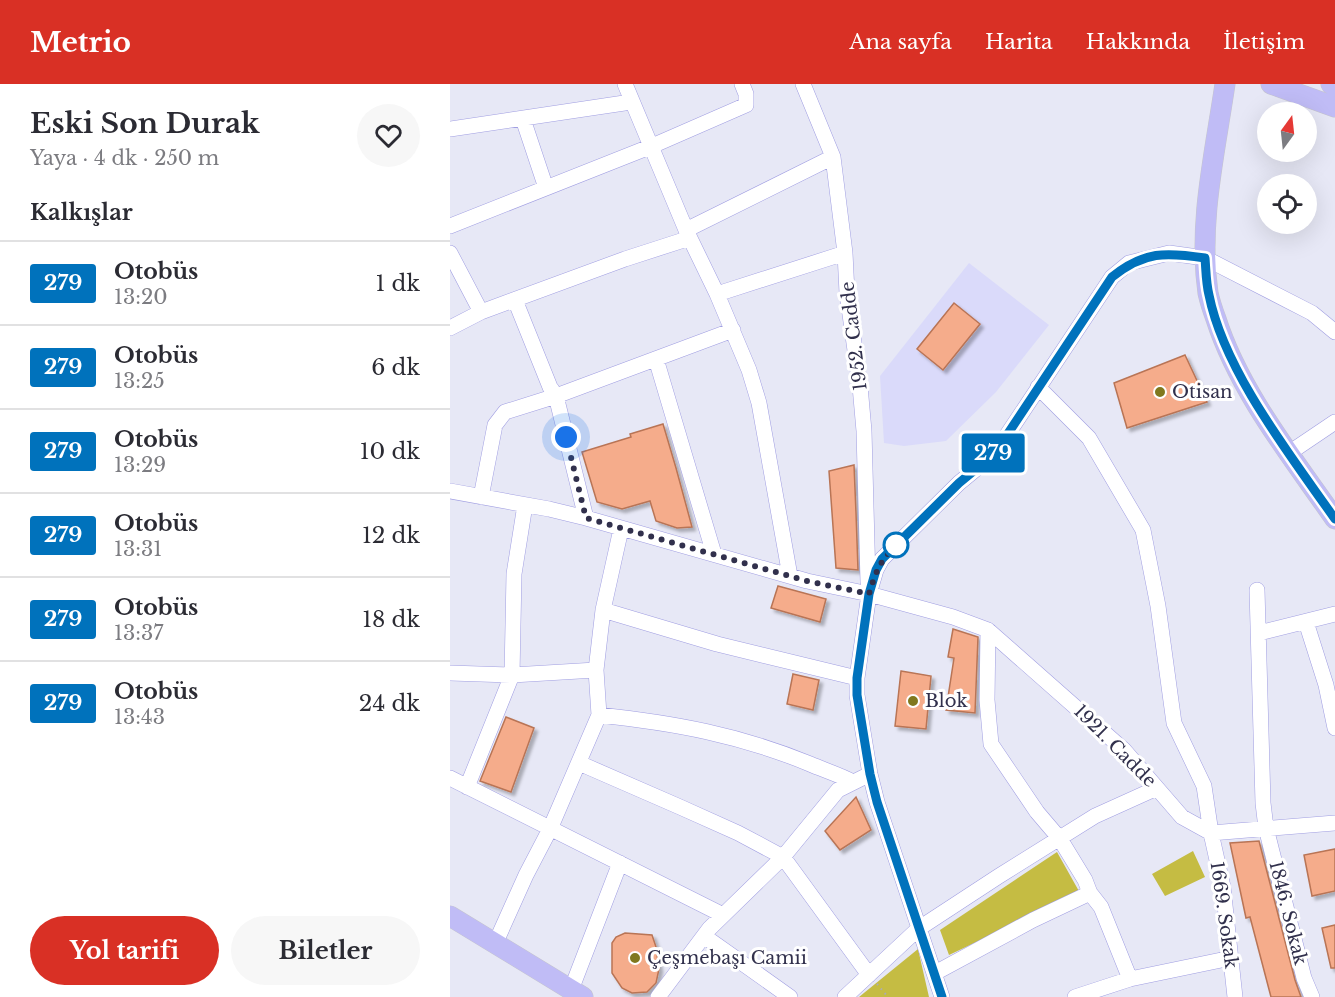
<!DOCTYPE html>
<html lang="tr">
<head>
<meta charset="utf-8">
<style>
  :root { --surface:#fff; --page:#f7f7f7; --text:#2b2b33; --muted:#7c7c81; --line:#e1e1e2; --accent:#d93025 }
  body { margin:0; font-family:"Libre Baskerville",serif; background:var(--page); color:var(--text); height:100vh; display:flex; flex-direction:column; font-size:22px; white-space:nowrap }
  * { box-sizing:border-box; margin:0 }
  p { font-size:20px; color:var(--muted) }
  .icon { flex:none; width:33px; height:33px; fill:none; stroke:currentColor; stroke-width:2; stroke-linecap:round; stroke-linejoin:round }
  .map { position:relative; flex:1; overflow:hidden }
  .panel { display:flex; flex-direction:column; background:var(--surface); width:450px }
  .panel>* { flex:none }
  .badge { padding:0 12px; border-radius:4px; font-size:21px; line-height:39px }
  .needle { width:39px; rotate:15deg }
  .buttons { position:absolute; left:807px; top:18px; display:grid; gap:12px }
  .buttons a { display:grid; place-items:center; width:60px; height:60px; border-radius:50%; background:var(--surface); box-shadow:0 6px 24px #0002; font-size:30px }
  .you { position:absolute; width:30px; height:30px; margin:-15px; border:4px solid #fff; border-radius:50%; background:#1a73e8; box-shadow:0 0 0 9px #1a73e833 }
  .map>.badge { position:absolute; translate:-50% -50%; box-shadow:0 0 0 3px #fff }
  h2 { padding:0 30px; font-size:22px; line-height:54px }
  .round { display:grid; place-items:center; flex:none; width:63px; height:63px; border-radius:32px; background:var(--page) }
  .headline { display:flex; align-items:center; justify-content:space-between; height:102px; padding:0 30px }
  h1 { font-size:28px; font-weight:800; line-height:45px }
  .button { display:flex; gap:12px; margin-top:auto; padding:12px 30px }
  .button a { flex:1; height:69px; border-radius:36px; background:var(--accent); color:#fff; font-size:24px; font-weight:800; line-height:69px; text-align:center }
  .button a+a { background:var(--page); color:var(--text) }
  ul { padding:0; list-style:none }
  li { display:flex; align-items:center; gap:18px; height:84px; padding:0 30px; border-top:2px solid var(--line) }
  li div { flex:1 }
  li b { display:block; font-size:22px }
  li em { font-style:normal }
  li .badge { min-width:66px; font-weight:700; text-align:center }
  header { display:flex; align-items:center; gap:36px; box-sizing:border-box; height:84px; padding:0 30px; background:var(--accent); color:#fff }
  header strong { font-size:28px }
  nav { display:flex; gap:33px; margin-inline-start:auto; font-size:21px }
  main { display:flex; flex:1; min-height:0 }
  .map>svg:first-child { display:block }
  .built { fill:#dadafa }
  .green { fill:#c5bc43 }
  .building { fill:#f5ac8b; stroke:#b97455; stroke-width:1.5; filter:url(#shadow) }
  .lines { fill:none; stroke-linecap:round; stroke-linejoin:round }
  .minor-casing { stroke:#a09ee2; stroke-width:16 }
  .major-casing { stroke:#c5c5cd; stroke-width:21 }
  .path { stroke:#aaaabd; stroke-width:2; stroke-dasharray:1.5 4.5; stroke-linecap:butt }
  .minor { stroke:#fff; stroke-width:15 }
  .major { stroke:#c0bcf6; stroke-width:20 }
  .line-casing { stroke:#fff; stroke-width:14 }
  .line { stroke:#0072bc; stroke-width:9 }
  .walk { stroke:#31304c; stroke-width:6; stroke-dasharray:0 10.8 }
  .poi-dot { fill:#80781e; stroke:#fff; stroke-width:2 }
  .stop-dot { fill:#fff; stroke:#0072bc; stroke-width:3 }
  .labels { text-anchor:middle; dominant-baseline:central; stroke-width:6; stroke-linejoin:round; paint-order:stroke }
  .street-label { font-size:18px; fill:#31304c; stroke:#fff }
  .poi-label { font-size:18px; fill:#31304c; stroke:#fff; text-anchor:start }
</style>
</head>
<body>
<header>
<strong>Metrio</strong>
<nav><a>Ana sayfa</a><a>Harita</a><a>Hakkında</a><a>İletişim</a></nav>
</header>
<main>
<section class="panel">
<div class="headline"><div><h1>Eski Son Durak</h1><p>Yaya · 4 dk · 250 m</p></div><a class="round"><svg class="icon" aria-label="heart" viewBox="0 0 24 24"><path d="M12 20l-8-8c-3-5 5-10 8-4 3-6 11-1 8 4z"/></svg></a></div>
<h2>Kalkışlar</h2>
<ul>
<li><span class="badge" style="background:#0072bc;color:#fff">279</span><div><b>Otobüs</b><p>13:20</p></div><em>1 dk</em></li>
<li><span class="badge" style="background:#0072bc;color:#fff">279</span><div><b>Otobüs</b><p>13:25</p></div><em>6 dk</em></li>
<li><span class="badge" style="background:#0072bc;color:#fff">279</span><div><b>Otobüs</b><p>13:29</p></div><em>10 dk</em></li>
<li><span class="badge" style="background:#0072bc;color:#fff">279</span><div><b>Otobüs</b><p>13:31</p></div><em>12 dk</em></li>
<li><span class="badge" style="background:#0072bc;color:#fff">279</span><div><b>Otobüs</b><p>13:37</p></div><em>18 dk</em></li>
<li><span class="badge" style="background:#0072bc;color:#fff">279</span><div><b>Otobüs</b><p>13:43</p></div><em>24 dk</em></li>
</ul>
<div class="button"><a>Yol tarifi</a><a>Biletler</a></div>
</section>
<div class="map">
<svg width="885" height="913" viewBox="0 0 885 913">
  <defs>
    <filter id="shadow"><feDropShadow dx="3.5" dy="3.5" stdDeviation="1.5" flood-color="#0004"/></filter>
  </defs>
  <rect width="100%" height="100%" fill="#e7e8f6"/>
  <path class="built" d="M519 179 599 241 546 308 496 357 454 362 434 359 430 292Z"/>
  <path class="green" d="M743 767 755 793 715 812 702 790Z
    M607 768 630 809 499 871 490 846Z
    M468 865 479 913H409Z"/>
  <path class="building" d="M504 219 530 240 493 286 467 265Z
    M735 271 757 318 677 344 664 299Z
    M213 340 226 384 242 443 227 444 206 437 200 417 172 425 147 418 132 368 181 353 180 350Z
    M404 381 406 429 408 486 386 484 379 387Z
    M328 502 376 515 370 538 321 524Z
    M503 545 528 553 525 629 496 626 504 574 498 573Z
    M451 587 481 592 476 645 445 642Z
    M343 590 369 596 363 626 337 620Z
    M56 633 84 644 61 708 30 697Z
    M406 713 421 746 390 766 375 747Z
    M809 757 845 896 851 913H821L800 833 796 834 780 759Z
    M885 765V807L862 812 854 771Z
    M885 841V884H881L872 844Z
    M175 849 202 851 206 863 209 885 206 899 197 908 182 909 172 904 162 889V859L166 853Z"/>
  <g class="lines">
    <g class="minor-casing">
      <path id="minor" d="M175 0 236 146 267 210 299 286 309 319 340 492
        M353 0 383 73 395 169 397 209 410 302 414 347 418 498
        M73 35 96 104
        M0 45 181 18
        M0 142 202 62 296 21V10L292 0
        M236 146 383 73
        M0 169 31 228
        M267 210 395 169
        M65 216 100 303 106 312 136 434
        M0 244 31 228 175 175 240 154
        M206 275 264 470
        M588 303 639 354 693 446 708 522 724 639 754 702 761 749 773 803 785 913
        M839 369 885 338
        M0 407 99 425 136 434 357 497 419 510 503 533 538 546 674 666 732 733 761 749 885 739
        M31 413 45 341 55 328 106 312 283 246
        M807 506 813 719 816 744 854 894 862 913
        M153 526 267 560 407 594
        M856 538 876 601 885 644
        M538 546 537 616 541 660 587 728 610 755 635 796 640 809 651 823 680 895
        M809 549 885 530
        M0 589 62 591 146 586
        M149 631C224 639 290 651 360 680 374 686 390 691 403 698
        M129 679 230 723 288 749 333 773 419 891
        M0 694 273 831
        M17 703 62 591 64 490 75 421
        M254 852 340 913
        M45 860 76 791 100 745 149 631 146 586 153 526 171 445
        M485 889 583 836 640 809
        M121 906 170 779
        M208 913 259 845 333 773 388 706 420 690
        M395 913 468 845 549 792 645 732 707 704
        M492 913 427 718 420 690 407 611V594L419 510 426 486 432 475 509 399 532 380 549 363 662 193 679 179 719 169 755 174 862 229 885 248
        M625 913 680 895 781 874"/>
    </g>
    <g class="major-casing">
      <path id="major" d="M775 0C765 69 748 139 758 209 760 218 763 227 766 235 789 307 842 373 885 435
        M821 0 885 23
        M881 0 885 2
        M0 832 133 913"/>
    </g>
    <path class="path" d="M427 900 438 913"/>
    <use href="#minor" class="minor"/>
    <use href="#major" class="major"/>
  </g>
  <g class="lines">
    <g class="line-casing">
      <path id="line" d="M492 913 427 718 420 690 407 611V594L419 510 426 486 432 475 509 399 532 380 549 363 662 193C694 167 716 168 755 174 756 186 756 199 759 211 774 287 841 372 885 435"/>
    </g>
    <use href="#line" class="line"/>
    <path class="walk" d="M116 353 136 434 357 497 419 510C426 487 430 477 447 460L446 461"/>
  </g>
  <g class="poi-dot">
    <circle cx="710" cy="308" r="6"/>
    <circle cx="463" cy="617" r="6"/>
    <circle cx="185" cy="874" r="6"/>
  </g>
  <circle class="stop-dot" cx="446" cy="461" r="12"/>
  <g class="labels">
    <g class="street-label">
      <text transform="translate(404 252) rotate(-97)">1952. Cadde</text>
      <text transform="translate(665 662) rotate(45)">1921. Cadde</text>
      <text transform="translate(838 829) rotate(76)">1846. Sokak</text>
      <text transform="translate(774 831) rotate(82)">1669. Sokak</text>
    </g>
    <g class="poi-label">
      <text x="722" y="308">Otisan</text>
      <text x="475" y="617">Blok</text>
      <text x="197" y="874">Çeşmebaşı Camii</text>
    </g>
  </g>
</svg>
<div class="buttons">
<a><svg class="needle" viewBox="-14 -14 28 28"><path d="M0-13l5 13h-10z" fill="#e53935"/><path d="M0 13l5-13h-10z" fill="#7c7c81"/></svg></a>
<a><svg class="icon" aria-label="locate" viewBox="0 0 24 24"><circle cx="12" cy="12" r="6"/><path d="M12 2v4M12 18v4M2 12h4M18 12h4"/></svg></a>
</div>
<div class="you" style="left:116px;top:353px"></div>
<b class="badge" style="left:543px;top:369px;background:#0072bc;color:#fff">279</b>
</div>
</main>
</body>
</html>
